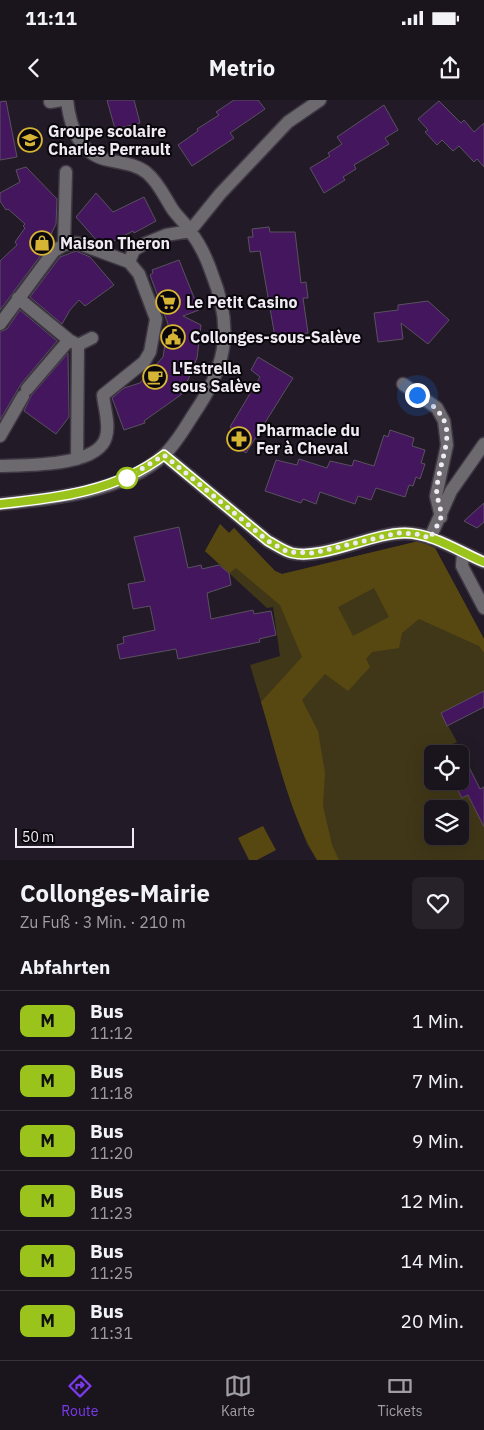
<!DOCTYPE html>
<html lang="de">
<head>
<meta charset="utf-8">
<style>
  :root { --surface:#1a141d; --page:#27212a; --text:#f1f3f6; --muted:#9f9ea4; --line:#38333b; --accent:#7c3aed }
  body { margin:0; font-family:"IBM Plex Sans",sans-serif; background:var(--page); color:var(--text); height:100vh; display:flex; flex-direction:column; font-size:19px; white-space:nowrap }
  * { box-sizing:border-box; margin:0 }
  p { font-size:16px; color:var(--muted) }
  .icon { flex:none; width:28px; height:28px; fill:none; stroke:currentColor; stroke-width:2; stroke-linecap:round; stroke-linejoin:round }
  .map { position:relative; height:760px; overflow:hidden }
  .side { display:flex; flex-direction:column; background:var(--surface); flex:1 }
  .side>* { flex:none }
  .badge { padding:0 10px; border-radius:8px; font-size:18px; line-height:32px }
  .tools { position:absolute; left:424px; top:645px; display:grid; gap:10px }
  .tools a { display:grid; place-items:center; width:45px; height:45px; border-radius:8px; background:var(--surface); box-shadow:0 5px 20px #0002,0 0 0 1px var(--line); font-size:25px }
  .scale { position:absolute; left:15px; bottom:12px; width:119px; box-sizing:border-box; padding-left:5px; border:2px solid #efeaf3; border-top:0; font-size:14px; line-height:18px; white-space:nowrap; color:#efeaf3; -webkit-text-stroke:4px #0a070c; paint-order:stroke }
  .you { position:absolute; width:25px; height:25px; margin:-12px; border:4px solid #fff; border-radius:50%; background:#1a73e8; box-shadow:0 0 0 8px #1a73e833 }
  .map>.badge { position:absolute; translate:-50% -50%; box-shadow:0 0 0 2px #fff }
  h2 { padding:0 20px; font-size:19px; line-height:45px }
  .round { display:grid; place-items:center; flex:none; width:52px; height:52px; border-radius:8px; background:var(--page) }
  .summary { display:flex; align-items:center; justify-content:space-between; height:85px; padding:0 20px }
  h1 { font-size:24px; font-weight:700; line-height:38px }
  ul { padding:0; list-style:none }
  li { display:flex; align-items:center; gap:15px; height:60px; padding:0 20px; border-top:1px solid var(--line) }
  li div { flex:1 }
  li b { display:block; font-size:19px }
  li em { font-style:normal }
  li .badge { min-width:55px; font-weight:700; text-align:center }
  .status { display:flex; justify-content:space-between; align-items:center; height:35px; padding:0 25px; background:var(--surface); direction:ltr }
  .status svg { height:14px; fill:currentColor }
  header { display:flex; justify-content:space-between; align-items:center; height:65px; padding:0 20px; background:var(--surface); font-size:22px; font-weight:700 }
  .tabs { display:flex; justify-content:space-around; align-items:center; height:70px; border-top:1px solid var(--line); background:var(--surface); font-size:14px; color:var(--muted) }
  .tabs a { display:grid; justify-items:center; gap:2px }
  .tabs .on { color:var(--accent) }
  .map>svg:first-child { display:block }
  .green { fill:#403718; fill-rule:evenodd }
  .forest { fill:#574811; fill-rule:evenodd }
  .building { fill:#44165d; stroke:#59515f }
  .lines { fill:none; stroke-linecap:round; stroke-linejoin:round }
  .minor-casing { stroke:#3f3844; stroke-width:15 }
  .minor { stroke:#6c696f; stroke-width:12 }
  .line-casing { stroke:#fff; stroke-width:11 }
  .line { stroke:#9ac31c; stroke-width:8 }
  .walk { stroke:#efeaf3; stroke-width:5; stroke-dasharray:0 9 }
  .stop-dot { fill:#fff; stroke:#9ac31c; stroke-width:2.5 }
  .labels { text-anchor:middle; dominant-baseline:central; stroke-width:4; stroke-linejoin:round; paint-order:stroke }
  .poi-label { font-size:16px; font-weight:bold; fill:#efeaf3; stroke:#0a070c; text-anchor:start }
</style>
</head>
<body>
<div class="status"><b>11:11</b><svg viewBox="0 0 49 12"><path d="M0 12V9h3v3zM5 12V6h3v6zM10 12V3h3v9zM15 12V0h3v12zM26 1h20v11H26zM47 4h2v5h-2z"/></svg></div>
<header><svg class="icon" aria-label="back" viewBox="0 0 24 24"><path d="M15 5l-7 7 7 7"/></svg>Metrio<svg class="icon" aria-label="share" viewBox="0 0 24 24"><path d="M12 15V3M7 8l5-5 5 5M5 13v7h14v-7"/></svg></header>
<div class="map">
<svg width="484" height="760" viewBox="0 0 484 760">
  <rect width="100%" height="100%" fill="#221b27"/>
  <path class="green" d="M220 424 229 433 234 428 275 471 282 474 419 441 435 448 484 539V591L441 613 457 642 432 654 430 657 432 661 427 664 432 675V681H436L440 689 445 686 447 690 455 686 462 698 468 695 477 712 484 709V760H317L307 744 293 708 250 565 280 556 273 507 267 508 205 451ZM432 709H460V736H432Z"/>
  <path class="forest" d="M220 424 229 433 234 428 275 471 282 474 419 441 435 448 484 539V553L479 546 419 519 402 533 399 548 372 552 366 559 370 567 348 591 325 574 302 600 318 631 325 673 323 706 332 745 339 760H317C289 712 277 655 261 602L302 557 280 505 236 468 229 473 205 451ZM374 488 389 517 353 536 338 507Z
    M263 726 276 750 257 760H249L238 738Z"/>
  <path class="building" d="M107 0H134L140 23 115 29Z
    M234 0H258L265 9 230 33 234 38 192 66 178 45 198 31 197 29 219 15 216 12Z
    M6 1 17 57 0 60V2Z
    M439 1 461 23 464 20 474 32 484 23V67L477 59 474 62 459 46 453 51 442 40 437 45 425 32 428 30 418 19Z
    M384 5 398 30 385 38 389 44 354 65 356 69 343 77 345 80 324 93 310 68 330 56 328 53 342 44 337 37Z
    M26 67 57 99 56 124 41 155 0 210V161L17 145 15 142 25 128 23 126 25 124 8 109 6 110 0 101V93L20 82 16 70Z
    M96 93 113 112 144 97 156 121 134 133 133 131 106 145 98 142 76 117Z
    M269 127 270 132H295L301 183 306 182 308 198H303L308 233 275 237 260 151 250 152 248 137H253L252 129Z
    M76 151 90 157 114 185 85 206 79 200 70 210 62 224 30 197 60 157Z
    M179 160 199 210 183 216 201 225 197 258 188 280 178 291 182 294 144 321 145 323 124 330 112 298 124 288 140 283 163 257 168 224 150 175 153 173 152 170Z
    M428 201 449 220 428 244 401 223 403 239 378 242 374 213 398 210V205Z
    M20 210 57 241 21 284 0 320V232L7 229Z
    M68 253 69 317 56 334 24 311 31 296Z
    M258 257 293 278 246 353 229 342 235 330 230 327 260 277 251 270Z
    M390 330 414 338 412 346 425 350 421 363 425 364 420 379 416 377 413 386 409 385 405 397 376 388 371 400 358 396 355 404 320 392 316 404 303 399 301 403 265 391 276 360 297 365 299 359 327 368 330 361 352 366 354 360 374 366 384 335 388 337Z
    M484 403V422L477 428 464 421Z
    M179 427 188 468 201 465 202 469 219 465 229 473 231 485 207 493 211 519 253 510 254 514 271 511 276 535 259 539 260 542 178 559 176 549 120 559 117 545 124 543 123 537 155 530 150 506 133 509 128 484 145 481 134 437Z
    M484 591V607L447 626 441 613Z
    M460 649 480 689 484 687V727L468 695 462 698 453 681H460Z"/>
  <g class="lines">
    <g class="minor-casing">
      <path id="minor" d="M50 2 62 0
        M64 145 66 72
        M129 162 134 150 144 144 166 135 190 131 220 94 288 22 320 0
        M18 198 69 240 78 245 77 359
        M0 224 54 151 64 145 77 143 129 162 139 174 156 219 150 252 144 262 103 295C104 307 110 324 106 337 98 367 26 365 0 366
        M78 245 92 238
        M403 284 437 308 444 321 447 345 436 396 441 417
        M27 289 69 240
        M0 336 23 296
        M164 355 268 441C276 445 284 451 292 453 324 460 371 433 405 433 432 433 460 452 484 462
        M0 404C51 399 125 392 164 355 178 342 188 322 199 306 228 261 232 224 212 174 207 159 200 144 190 131 185 123 178 117 173 110 165 98 159 83 147 73 136 64 122 63 108 60 79 54 70 27 67 0
        M430 438 451 391 484 344
        M463 453 462 466 484 508"/>
    </g>
    <use href="#minor" class="minor"/>
  </g>
  <g class="lines">
    <g class="line-casing">
      <path id="line" d="M0 404C58 398 117 391 164 355L268 441C276 445 284 451 292 453 324 460 371 433 405 433 432 433 460 452 484 462"/>
    </g>
    <use href="#line" class="line"/>
    <path class="walk" d="M127 378 164 355 268 441 288 452 313 453 398 433 416 434 430 438C433 432 439 424 441 417 442 408 435 397 437 386 443 345 464 322 417 295"/>
  </g>
  <defs>
    <g id="school-ring" transform="scale(1.25)"><circle r="9.5" fill="#0a070c" stroke="#d6b534" stroke-width="1.5"/><path d="M0-5L7-2L0 1L-7-2ZM-4 1L0 2.5L4 1V4Q0 6-4 4Z" fill="#d6b534"/></g>
    <g id="shop-ring" transform="scale(1.25)"><circle r="9.5" fill="#0a070c" stroke="#d6b534" stroke-width="1.5"/><path d="M-5-2.5h2.3a2.7 3.5 0 0 1 5.4 0H5L5.5 6h-11ZM-1.5-2.5h3a1.5 2.3 0 0 0-3 0Z" fill="#d6b534"/></g>
    <g id="supermarket-ring" transform="scale(1.25)"><circle r="9.5" fill="#0a070c" stroke="#d6b534" stroke-width="1.5"/><path d="M-6-5.5h2.5l.6 2H6L4.5 2H-2.5L-4.4-4H-6ZM-1.5 3.2a1.3 1.3 0 1 0 .1 0ZM3 3.2a1.3 1.3 0 1 0 .1 0Z" fill="#d6b534"/></g>
    <g id="civic-ring" transform="scale(1.25)"><circle r="9.5" fill="#0a070c" stroke="#d6b534" stroke-width="1.5"/><path d="M-.6-6.5H3V-4.5H.6V-3L4-1V1h2V6H-6V1h2V-1L-.6-3ZM-1.2 2.5V6h2.4V2.5Z" fill="#d6b534"/></g>
    <g id="cafe-ring" transform="scale(1.25)"><circle r="9.5" fill="#0a070c" stroke="#d6b534" stroke-width="1.5"/><path d="M-5.5-4.5H6V0H3Q3 3.5 0 3.5H-2.5Q-5.5 3.5-5.5 0ZM3-3.2v2h1.7v-2ZM-6 4.5H4V6H-6Z" fill="#d6b534"/></g>
    <g id="pharmacy-ring" transform="scale(1.25)"><circle r="9.5" fill="#0a070c" stroke="#d6b534" stroke-width="1.5"/><path d="M-2-6h4v4h4v4h-4v4h-4v-4h-4v-4h4Z" fill="#d6b534"/></g>
  </defs>
  <g fill-rule="evenodd">
    <use href="#school-ring" x="30" y="40"/>
    <use href="#shop-ring" x="42" y="143"/>
    <use href="#supermarket-ring" x="168" y="202"/>
    <use href="#civic-ring" x="173" y="237"/>
    <use href="#cafe-ring" x="155" y="277"/>
    <use href="#pharmacy-ring" x="239" y="339"/>
  </g>
  <circle class="stop-dot" cx="127" cy="378" r="10"/>
  <g class="labels">
    <g class="poi-label">
      <text x="48" y="31">Groupe scolaire<tspan x="48" dy="18">Charles Perrault</tspan></text>
      <text x="60" y="143">Maison Theron</text>
      <text x="186" y="202">Le Petit Casino</text>
      <text x="190" y="237">Collonges-sous-Salève</text>
      <text x="172" y="268">L'Estrella<tspan x="172" dy="18">sous Salève</tspan></text>
      <text x="256" y="330">Pharmacie du<tspan x="256" dy="18">Fer à Cheval</tspan></text>
    </g>
  </g>
</svg>
<div class="tools">
<a><svg class="icon" aria-label="locate" viewBox="0 0 24 24"><circle cx="12" cy="12" r="6"/><path d="M12 2v4M12 18v4M2 12h4M18 12h4"/></svg></a>
<a><svg class="icon" aria-label="layers" viewBox="0 0 24 24"><path d="M12 4l9 5-9 5-9-5zM3 14l9 5 9-5"/></svg></a>
</div>
<div class="scale">50 m</div>
<div class="you" style="left:417px;top:295px"></div>
</div>
<section class="side">
<div class="summary"><div><h1>Collonges-Mairie</h1><p>Zu Fuß · 3 Min. · 210 m</p></div><a class="round"><svg class="icon" aria-label="heart" viewBox="0 0 24 24"><path d="M12 20l-8-8c-3-5 5-10 8-4 3-6 11-1 8 4z"/></svg></a></div>
<h2>Abfahrten</h2>
<ul>
<li><span class="badge" style="background:#9ac31c;color:#111">M</span><div><b>Bus</b><p>11:12</p></div><em>1 Min.</em></li>
<li><span class="badge" style="background:#9ac31c;color:#111">M</span><div><b>Bus</b><p>11:18</p></div><em>7 Min.</em></li>
<li><span class="badge" style="background:#9ac31c;color:#111">M</span><div><b>Bus</b><p>11:20</p></div><em>9 Min.</em></li>
<li><span class="badge" style="background:#9ac31c;color:#111">M</span><div><b>Bus</b><p>11:23</p></div><em>12 Min.</em></li>
<li><span class="badge" style="background:#9ac31c;color:#111">M</span><div><b>Bus</b><p>11:25</p></div><em>14 Min.</em></li>
<li><span class="badge" style="background:#9ac31c;color:#111">M</span><div><b>Bus</b><p>11:31</p></div><em>20 Min.</em></li>
</ul>
</section>
<nav class="tabs">
<a class="on"><svg class="icon" aria-label="directions" viewBox="0 0 24 24"><path d="M12 3l9 9-9 9-9-9zM9 14v-3h6M13 9l2 2-2 2"/></svg>Route</a>
<a><svg class="icon" aria-label="map" viewBox="0 0 24 24"><path d="M3 6l6-2 6 2 6-2v14l-6 2-6-2-6 2zM9 4v14M15 6v14"/></svg>Karte</a>
<a><svg class="icon" aria-label="tickets" viewBox="0 0 24 24"><path d="M3 7h18v10H3zM15 7v10"/></svg>Tickets</a>
</nav>
</body>
</html>
